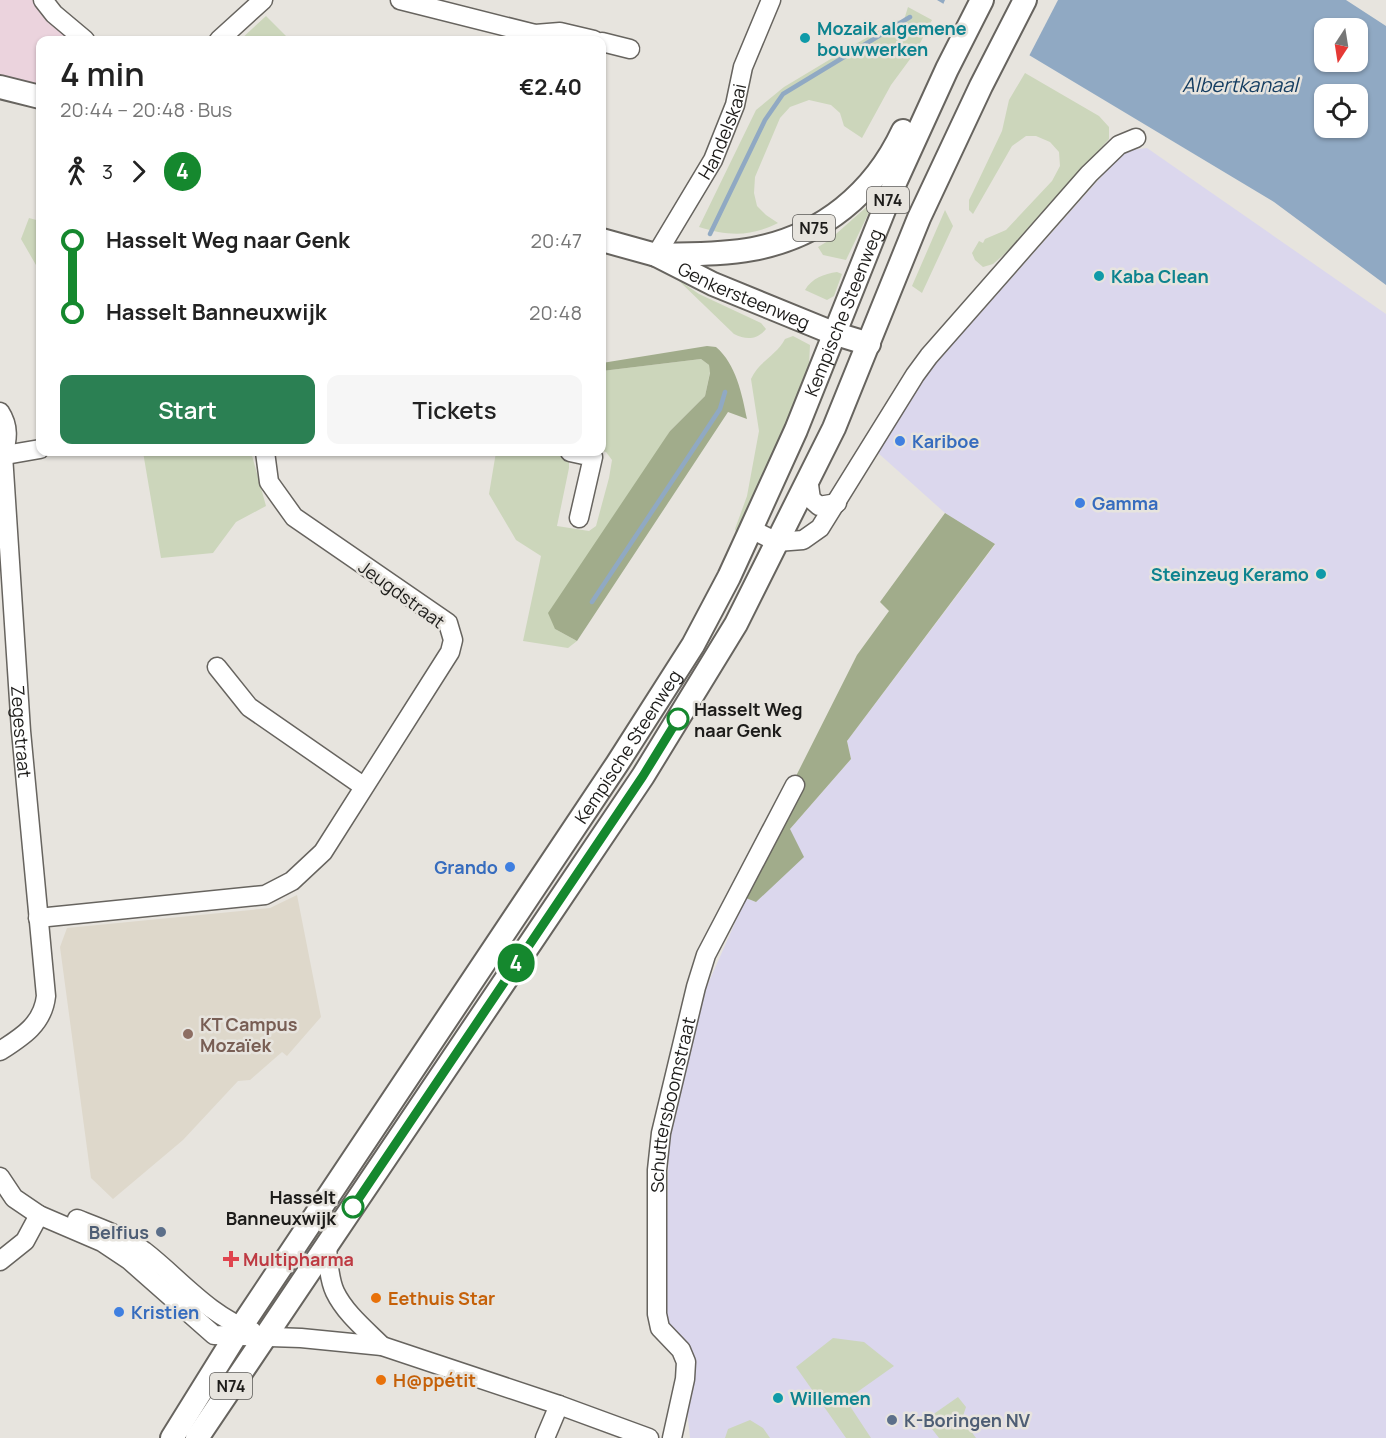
<!DOCTYPE html>
<html lang="en">
<head>
<meta charset="utf-8">
<style>
  :root { --surface:#fff; --page:#f6f6f6; --text:#222; --muted:#767676; --accent:#2b8053 }
  body { margin:0; font-family:Manrope,sans-serif; background:var(--page); color:var(--text); height:100vh; display:flex; flex-direction:column; font-size:22px; white-space:nowrap }
  * { box-sizing:border-box; margin:0 }
  p { font-size:20px; color:var(--muted) }
  .icon { flex:none; width:33px; height:33px; fill:none; stroke:currentColor; stroke-width:2; stroke-linecap:round; stroke-linejoin:round }
  .map { position:relative; flex:1; overflow:hidden }
  .sheet { position:absolute; left:36px; top:36px; width:570px; height:420px; display:flex; flex-direction:column; background:var(--surface); border-radius:12px; box-shadow:0 2px 4px #0004 }
  .sheet>* { flex:none }
  .badge { padding:0 12px; border-radius:20px; font-size:21px; line-height:39px }
  .needle { width:39px; rotate:192deg }
  .buttons { position:absolute; left:1314px; top:18px; display:grid; gap:12px }
  .buttons a { display:grid; place-items:center; width:54px; height:54px; border-radius:12px; background:var(--surface); box-shadow:0 2px 4px #0004; font-size:30px }
  .map>.badge { position:absolute; translate:-50% -50%; box-shadow:0 0 0 3px #fff }
  .legs { display:flex; align-items:center; gap:9px; height:66px; padding:0 24px; font-size:20px }
  .legs p { margin-inline-start:auto }
  .overview { display:flex; align-items:center; justify-content:space-between; height:102px; padding:0 24px }
  h1 { font-size:33px; font-weight:600; line-height:45px }
  .cta { display:flex; gap:12px; margin-top:auto; padding:12px 24px }
  .cta a { flex:1; height:69px; border-radius:12px; background:var(--accent); color:#fff; font-size:24px; font-weight:600; line-height:69px; text-align:center }
  .cta a+a { background:var(--page); color:var(--text) }
  ul { padding:0 24px; list-style:none }
  li { display:flex; align-items:center; gap:21px; height:72px; font-size:22px }
  li i { display:grid; place-items:center; width:9px; height:100%; margin:0 8px; background:currentColor }
  li i::after { content:''; width:15px; height:15px; margin:-8px; border:4px solid; border-radius:50%; background:var(--surface) }
  li p { margin-inline-start:auto }
  li:first-child i { background:linear-gradient(#0000 50%,currentColor 0) }
  li:last-child i { background:linear-gradient(currentColor 50%,#0000 0) }
  .map>svg:first-child { display:block }
  .commercial { fill:#ebd3dd }
  .industrial { fill:#dbd7ed }
  .built { fill:#ded8cb }
  .green { fill:#ccd6bb }
  .forest { fill:#a1ac8b }
  .water { fill:#90a9c3; fill-rule:evenodd }
  .pier { fill:#e7e4de }
  .lines { fill:none; stroke-linecap:round; stroke-linejoin:round }
  .stream { stroke:#90a9c3; stroke-width:4.5 }
  .minor-casing { stroke:#67645f; stroke-width:21 }
  .major-casing { stroke:#67645f; stroke-width:26 }
  .minor { stroke:#fff; stroke-width:18 }
  .major { stroke:#fff; stroke-width:22 }
  .line-1-casing { stroke:#fff; stroke-width:14 }
  .line-1 { stroke:#15882e; stroke-width:9 }
  .culture-dot { fill:#0f9aa8; stroke:#e7e4de; stroke-width:2 }
  .shop-dot { fill:#3f7fe0; stroke:#e7e4de; stroke-width:2 }
  .stop-1-dot { fill:#fff; stroke:#15882e; stroke-width:3 }
  .education-dot { fill:#8d6e63; stroke:#e7e4de; stroke-width:2 }
  .service-dot { fill:#5c6f8a; stroke:#e7e4de; stroke-width:2 }
  .health-dot { fill:#e0444e; stroke:#e7e4de; stroke-width:2 }
  .food-dot { fill:#e8710a; stroke:#e7e4de; stroke-width:2 }
  .labels { text-anchor:middle; dominant-baseline:central; stroke-width:5; stroke-linejoin:round; paint-order:stroke }
  .shield { fill:#e7e4de; stroke:#5a5855; stroke-width:1.5 }
  .shield-label { font-size:16px; font-weight:bold; fill:#1d1c1a }
  .culture-label { font-size:18px; font-weight:bold; fill:#0d838f; stroke:#e7e4de; text-anchor:start }
  .street-label { font-size:18px; fill:#1d1c1a; stroke:#e7e4de }
  .shop-label { font-size:18px; font-weight:bold; fill:#366cbe; stroke:#e7e4de; text-anchor:start }
  .stop-label { font-size:18px; font-weight:bold; fill:#1d1c1a; stroke:#e7e4de; text-anchor:start }
  .education-label { font-size:18px; font-weight:bold; fill:#785e54; stroke:#e7e4de; text-anchor:start }
  .service-label { font-size:18px; font-weight:bold; fill:#4e5e75; stroke:#e7e4de; text-anchor:end }
  .health-label { font-size:18px; font-weight:bold; fill:#be3a42; stroke:#e7e4de; text-anchor:start }
  .food-label { font-size:18px; font-weight:bold; fill:#c56008; stroke:#e7e4de; text-anchor:start }
  .water-label { font-size:20px; font-style:italic; fill:#143d61; stroke:#e7e4de }
</style>
</head>
<body>
<div class="map">
<svg width="1386" height="1438" viewBox="0 0 1386 1438">
  <rect width="100%" height="100%" fill="#e7e4de"/>
  <path class="commercial" d="M0 0H32L45 15 73 40H40V86L0 75Z"/>
  <path class="industrial" d="M1147 148 1386 314V1438H690L687 1409 691 1366 665 1322 669 1135 684 1063 707 986 746 898 756 902 790 829 851 759 847 741 995 545 945 513 877 452 900 404 1124 151Z"/>
  <path class="built" d="M297 895 321 1017 287 1056 282 1052 250 1080 238 1081 183 1140 113 1199 91 1178 60 947 67 928 270 908Z"/>
  <path class="green" d="M908 7 932 20 916 51 891 85 862 138 844 126 840 113 831 105 809 100 790 107 780 118 755 177 754 193 757 206 766 215 778 223C750 237 728 236 699 227L756 110 784 87 849 48 895 21 904 20Z
    M266 16 290 40H240Z
    M1025 73 1099 116 1109 127V139L1008 251 993 264 983 267 975 260 972 253 979 241 983 243 985 239 1006 230 1052 181 1060 166 1059 152 1050 142 1036 136H1026L1012 146 973 214 969 210V200L973 192 1002 131 1009 100Z
    M871 203 873 204 846 260 823 255 818 247 828 241Z
    M945 210 953 226 922 293 912 286Z
    M29 218 40 221V272L21 239Z
    M837 272 842 274 834 296 827 300 805 290C812 278 824 274 837 272Z
    M677 279 699 294 761 323 766 329C757 340 746 340 734 334Z
    M793 336 810 345 809 365 798 395 740 532H736L735 529 747 496 759 431 751 379C759 361 776 356 785 339Z
    M701 359 709 365 710 372 705 396 670 431 555 629 577 641 568 648 523 641 541 556 516 540 489 494 496 452H548L565 455 569 461V468L557 526 589 531 596 526 609 478 612 460 606 452 602 451V371Z
    M143 452H251L266 506 236 522 213 553 161 558Z
    M833 1338 864 1342 894 1366 846 1400 871 1438H846L796 1367Z
    M958 1397 966 1407 962 1419 976 1438H939L925 1420Z
    M750 1420 763 1428 770 1438H725L728 1429Z"/>
  <path class="forest" d="M707 346 716 347C736 364 742 394 747 419L728 412 577 641 555 629 548 613 670 431 705 396 710 373 709 365 701 359 602 371V363Z
    M945 513 995 544 847 741 851 759 790 829 804 857 756 902 746 898 804 785 795 778 857 655 889 611 880 602Z"/>
  <path class="water" d="M937 0H1346L1386 26V285L1274 202ZM1324 28H1358V62H1324ZM1324 94H1358V128H1324Z"/>
  <path class="pier" d="M945 0H1058L1028 58 942 7Z"/>
  <g class="lines">
    <path class="stream" d="M710 234 765 120 783 94 910 17
      M592 602 720 409 725 392"/>
    <g class="minor-casing">
      <g id="minor">
        <path d="M43 0 54 14 85 40"/>
        <path d="M400 0 535 34 560 32 594 40"/>
        <path d="M219 40 263 0"/>
        <path d="M602 42 630 49"/>
        <path id="s1" d="M656 255 713 160 735 105 743 67 771 0"/>
        <path id="s2" d="M0 412C9 426 8 439 3 455L21 731 46 996C43 1024 22 1037 0 1051"/>
        <path d="M570 452 593 457 579 518"/>
        <path d="M0 456 40 449"/>
        <path d="M808 478 811 499 819 506 837 503"/>
        <path d="M751 529 777 542 803 540 820 528 915 375 929 356 1089 174 1119 145 1136 138"/>
        <path d="M217 667 249 707 363 786"/>
        <path d="M38 918 265 895 292 881 323 852 450 652 453 640 448 623 294 517 269 482 265 452"/>
        <path d="M0 1177 14 1198 39 1215 102 1242 129 1260 214 1335 301 1338 382 1346 559 1405 649 1438"/>
        <path d="M77 1219C100 1228 123 1236 144 1251 179 1278 209 1316 252 1331"/>
        <path d="M327 1246C328 1261 329 1279 335 1292 345 1313 366 1330 382 1346"/>
        <path d="M0 1261 25 1241 39 1215"/>
        <path d="M545 1438 559 1405"/>
        <path id="s3" d="M672 1438 685 1379 686 1362 681 1350 660 1328 657 1314V1170L661 1133 696 987 706 955 795 785"/>
      </g>
    </g>
    <g class="major-casing">
      <g id="major">
        <path d="M0 87 40 97"/>
        <path id="s4" d="M602 240 656 255 713 284 833 333 869 344"/>
        <path d="M656 255C688 254 722 255 753 249 822 236 874 193 903 131"/>
        <path id="s5" d="M172 1438 241 1327 617 764 693 645 729 577 751 529 796 430 894 185 947 69 982 0"/>
        <path d="M197 1438 643 776 736 624 834 428 919 218 981 86 1025 0"/>
      </g>
    </g>
    <use href="#minor" class="minor"/>
    <use href="#major" class="major"/>
  </g>
  <g class="lines">
    <g class="line-1-casing">
      <path id="line-1" d="M353 1207 643 776 678 719"/>
    </g>
    <use href="#line-1" class="line-1"/>
  </g>
  <g class="culture-dot">
    <circle cx="805" cy="38" r="6"/>
    <circle cx="1099" cy="276" r="6"/>
    <circle cx="1321" cy="574" r="6"/>
    <circle cx="778" cy="1398" r="6"/>
  </g>
  <g class="shop-dot">
    <circle cx="900" cy="441" r="6"/>
    <circle cx="1080" cy="503" r="6"/>
    <circle cx="510" cy="867" r="6"/>
    <circle cx="119" cy="1312" r="6"/>
  </g>
  <g class="stop-1-dot">
    <circle cx="678" cy="719" r="10"/>
    <circle cx="353" cy="1207" r="10"/>
  </g>
  <circle class="education-dot" cx="188" cy="1034" r="6"/>
  <g class="service-dot">
    <circle cx="161" cy="1232" r="6"/>
    <circle cx="892" cy="1420" r="6"/>
  </g>
  <path class="health-dot" d="M228 1250h6v6h6v6h-6v6h-6v-6h-6v-6h6z"/>
  <g class="food-dot">
    <circle cx="376" cy="1298" r="6"/>
    <circle cx="381" cy="1380" r="6"/>
  </g>
  <g class="labels">
    <g class="shield">
      <rect x="867" y="187" width="42" height="26" rx="4.5"/>
      <rect x="793" y="215" width="42" height="26" rx="4.5"/>
      <rect x="210" y="1373" width="42" height="26" rx="4.5"/>
    </g>
    <g class="shield-label">
      <text x="888" y="200">N74</text>
      <text x="814" y="228">N75</text>
      <text x="231" y="1386">N74</text>
    </g>
    <g class="culture-label">
      <text x="817" y="28">Mozaik algemene<tspan x="817" dy="21">bouwwerken</tspan></text>
      <text x="1111" y="276">Kaba Clean</text>
      <text x="1309" y="574" text-anchor="end">Steinzeug Keramo</text>
      <text x="790" y="1398">Willemen</text>
    </g>
    <g class="street-label">
      <text stroke="none"><textPath href="#s1" startOffset="141">Handelskaai</textPath></text>
      <text stroke="none"><textPath href="#s4" startOffset="153">Genkersteenweg</textPath></text>
      <text stroke="none"><textPath href="#s5" startOffset="1314">Kempische Steenweg</textPath></text>
      <text transform="translate(402 594) rotate(36)">Jeugdstraat</text>
      <text stroke="none"><textPath href="#s2" startOffset="322">Zegestraat</textPath></text>
      <text stroke="none"><textPath href="#s5" startOffset="828">Kempische Steenweg</textPath></text>
      <text stroke="none"><textPath href="#s3" startOffset="346">Schuttersboomstraat</textPath></text>
    </g>
    <g class="shop-label">
      <text x="912" y="441">Kariboe</text>
      <text x="1092" y="503">Gamma</text>
      <text x="498" y="867" text-anchor="end">Grando</text>
      <text x="131" y="1312">Kristien</text>
    </g>
    <g class="stop-label">
      <text x="694" y="709">Hasselt Weg<tspan x="694" dy="21">naar Genk</tspan></text>
      <text x="336" y="1197" text-anchor="end">Hasselt<tspan x="336" dy="21">Banneuxwijk</tspan></text>
    </g>
    <g class="education-label">
      <text x="200" y="1024">KT Campus<tspan x="200" dy="21">Mozaïek</tspan></text>
    </g>
    <g class="service-label">
      <text x="149" y="1232">Belfius</text>
      <text x="904" y="1420" text-anchor="start">K-Boringen NV</text>
    </g>
    <g class="health-label">
      <text x="243" y="1259">Multipharma</text>
    </g>
    <g class="food-label">
      <text x="388" y="1298">Eethuis Star</text>
      <text x="393" y="1380">H@ppétit</text>
    </g>
    <g class="water-label">
      <text x="1240" y="84">Albertkanaal</text>
    </g>
  </g>
</svg>
<div class="buttons">
<a><svg class="needle" viewBox="-14 -14 28 28"><path d="M0-13l5 13h-10z" fill="#e53935"/><path d="M0 13l5-13h-10z" fill="#767676"/></svg></a>
<a><svg class="icon" aria-label="locate" viewBox="0 0 24 24"><circle cx="12" cy="12" r="6"/><path d="M12 2v4M12 18v4M2 12h4M18 12h4"/></svg></a>
</div>
<b class="badge" style="left:516px;top:963px;background:#15882e;color:#fff">4</b>
<section class="sheet">
<div class="overview"><div><h1>4 min</h1><p>20:44 – 20:48 · Bus</p></div><b>€2.40</b></div>
<div class="legs"><svg class="icon" aria-label="walk" viewBox="0 0 24 24"><circle cx="13" cy="4" r="2"/><path d="M13 8l-2 6 4 7M11 14l-3 7M7 12l3-4h3l4 4"/></svg>3<svg class="icon" aria-label="forward" viewBox="0 0 24 24"><path d="M9 5l7 7-7 7"/></svg><b class="badge" style="background:#15882e;color:#fff">4</b></div>
<ul>
<li><i style="color:#15882e"></i><b>Hasselt Weg naar Genk</b><p>20:47</p></li>
<li><i style="color:#15882e"></i><b>Hasselt Banneuxwijk</b><p>20:48</p></li>
</ul>
<div class="cta"><a>Start</a><a>Tickets</a></div>
</section>
</div>
</body>
</html>
